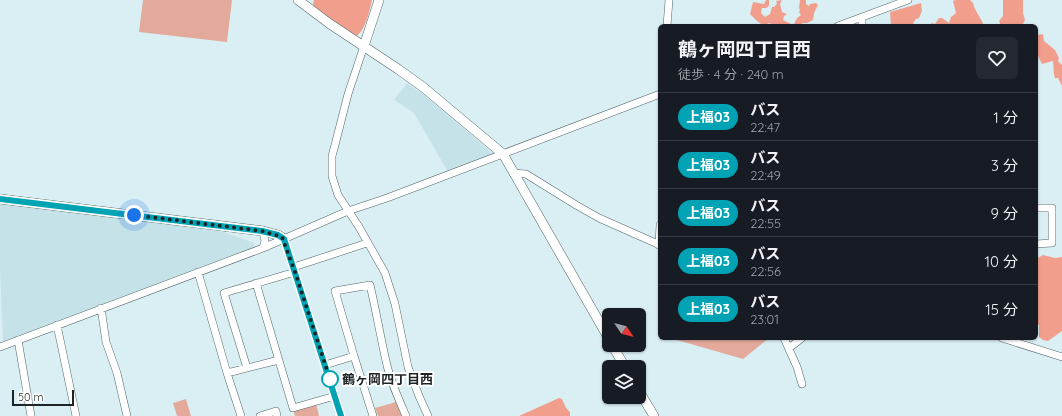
<!DOCTYPE html>
<html lang="ja">
<head>
<meta charset="utf-8">
<style>
  :root { --surface:#171b24; --page:#242831; --text:#f1f3f6; --muted:#9ea1a6; --line:#363941 }
  body { margin:0; font-family:Quicksand,"Noto Sans JP",sans-serif; background:var(--page); color:var(--text); height:100vh; display:flex; flex-direction:column; font-size:15px; white-space:nowrap }
  * { box-sizing:border-box; margin:0 }
  p { font-size:13px; color:var(--muted) }
  .icon { flex:none; width:22px; height:22px; fill:none; stroke:currentColor; stroke-width:2; stroke-linecap:round; stroke-linejoin:round }
  .map { position:relative; flex:1; overflow:hidden }
  .drawer { position:absolute; left:658px; top:24px; width:380px; height:316px; display:flex; flex-direction:column; background:var(--surface); border-radius:6px; box-shadow:0 1px 3px #0004 }
  .drawer>* { flex:none }
  .badge { padding:0 8px; border-radius:13px; font-size:14px; line-height:26px }
  .needle { width:26px; rotate:125deg }
  .tools { position:absolute; left:602px; top:308px; display:grid; gap:8px }
  .tools a { display:grid; place-items:center; width:44px; height:44px; border-radius:6px; background:var(--surface); box-shadow:0 1px 3px #0004; font-size:20px }
  .scale { position:absolute; left:12px; bottom:10px; width:62px; box-sizing:border-box; padding-left:4px; border:2px solid #1c2425; border-top:0; font-size:11px; line-height:14px; white-space:nowrap; color:#1c2425; -webkit-text-stroke:3px #fff; paint-order:stroke }
  .you { position:absolute; width:20px; height:20px; margin:-10px; border:3px solid #fff; border-radius:50%; background:#1a73e8; box-shadow:0 0 0 6px #1a73e833 }
  .map>.badge { position:absolute; translate:-50% -50%; box-shadow:0 0 0 2px #fff }
  .round { display:grid; place-items:center; flex:none; width:42px; height:42px; border-radius:6px; background:var(--page) }
  .overview { display:flex; align-items:center; justify-content:space-between; height:68px; padding:0 20px }
  h1 { font-size:19px; font-weight:700; line-height:30px }
  ul { padding:0; list-style:none }
  li { display:flex; align-items:center; gap:12px; height:48px; padding:0 20px; border-top:1px solid var(--line) }
  li div { flex:1 }
  li b { display:block; font-size:15px }
  li em { font-style:normal }
  li .badge { min-width:44px; font-weight:700; text-align:center }
  .map>svg:first-child { display:block }
  .built { fill:#c4e2e8 }
  .green { fill:#e3aa9c }
  .forest { fill:#f19f8c }
  .lines { fill:none; stroke-linecap:round; stroke-linejoin:round }
  .minor-casing { stroke:#526569; stroke-width:8 }
  .tertiary-casing { stroke:#526569; stroke-width:10 }
  .minor { stroke:#fff; stroke-width:7 }
  .tertiary { stroke:#fff; stroke-width:9 }
  .line-casing { stroke:#fff; stroke-width:9 }
  .line { stroke:#00a3b4; stroke-width:6 }
  .walk { stroke:#1c2425; stroke-width:4; stroke-dasharray:0 7.2 }
  .stop-dot { fill:#fff; stroke:#00a3b4; stroke-width:2 }
  .labels { text-anchor:middle; dominant-baseline:central; stroke-width:4; stroke-linejoin:round; paint-order:stroke }
  .stop-label { font-size:13px; font-weight:bold; fill:#1c2425; stroke:#fff; text-anchor:start }
</style>
</head>
<body>
<div class="map">
<svg width="1062" height="416" viewBox="0 0 1062 416">
  <rect width="100%" height="100%" fill="#d9eff4"/>
  <path class="built" d="M407 83 420 92 463 128 492 153 447 170 414 113 394 100Z
    M0 203 224 232 254 243V247L3 342 0 270Z"/>
  <path class="green" d="M143 0H232L227 42 139 32Z
    M670 338H769L743 359Z
    M186 399 191 416H177L173 403Z
    M396 402 402 416H378L375 408Z
    M316 403 319 416H295L293 410Z"/>
  <path class="forest" d="M314 0H372C370 9 365 32 356 36L321 12 313 5Z
    M766 0H769V6L766 8H762L761 13 765 17 770 14 772 7H774L777 4 776 1 782 0 780 4 782 12 787 14 784 16 783 20 791 24 790 26H772L770 23 763 25 757 21 750 14 753 2 764 4Z
    M800 0H806V4L809 6 810 4 816 3 818 5 814 13 813 20 807 23H803L799 26H793L797 18 801 15 799 12 800 10 799 8Z
    M955 0H970L973 3C975 12 981 17 984 26H929L932 23 935 24 939 18H942L949 23 951 17 956 13 953 1Z
    M1003 0H1023V13L1025 20 1022 26H1001L999 21 1003 16Z
    M921 3 922 11 919 18 916 19 913 23 916 26H891L890 12Z
    M1043 34 1044 41 1055 50 1059 58 1058 61 1062 65V86L1058 78H1055C1053 73 1054 67 1053 61L1042 64 1038 56 1036 57V35Z
    M1043 255 1055 258 1062 257V331L1048 341 1043 340 1039 337V325L1036 324V259Z
    M559 398 562 399 566 408 570 412V416H519Z"/>
  <g class="lines">
    <g class="minor-casing">
      <path id="minor" d="M862 17V26
        M667 26 669 0
        M838 26 908 0
        M364 46 348 94 335 145 332 156V176L338 195 359 227 385 273 395 304 408 367 419 396 428 416
        M513 173 526 174 576 205 599 218 660 245
        M1036 208H1052V243L1036 244
        M263 231 265 241 263 248
        M284 239 341 416
        M659 245 660 225
        M294 267 367 243
        M198 272 227 373 241 416
        M256 283 293 408 335 396
        M101 308 106 342 117 373 127 416
        M57 325 76 416
        M784 338 797 367 802 384
        M1002 338 1062 357
        M18 340 31 416
        M0 347 263 248 348 211 387 198 660 94
        M789 348 802 338
        M325 365 354 356
        M247 368 224 293 295 272
        M227 373 279 360
        M260 416 276 411 277 416
        M373 416 354 356 335 291 370 285C376 310 380 335 386 361 390 380 398 398 406 416"/>
    </g>
    <g class="tertiary-casing">
      <path id="tertiary" d="M298 0 330 24 398 69 423 87 503 154 609 339
        M364 46 379 0
        M0 199 263 231 278 235 284 239
        M612 345 625 367
        M639 391 654 416"/>
    </g>
    <use href="#minor" class="minor"/>
    <use href="#tertiary" class="tertiary"/>
  </g>
  <g class="lines">
    <g class="line-casing">
      <path id="line" d="M0 199 262 231 278 235 284 239 341 416"/>
    </g>
    <use href="#line" class="line"/>
    <path class="walk" d="M134 215 262 231 282 237 295 272 330 379"/>
  </g>
  <circle class="stop-dot" cx="330" cy="379" r="8"/>
  <g class="labels">
    <g class="stop-label">
      <text x="342" y="379">鶴ヶ岡四丁目西</text>
    </g>
  </g>
</svg>
<div class="tools">
<a><svg class="needle" viewBox="-14 -14 28 28"><path d="M0-13l5 13h-10z" fill="#e53935"/><path d="M0 13l5-13h-10z" fill="#9ea1a6"/></svg></a>
<a><svg class="icon" aria-label="layers" viewBox="0 0 24 24"><path d="M12 4l9 5-9 5-9-5zM3 14l9 5 9-5"/></svg></a>
</div>
<div class="scale">50 m</div>
<div class="you" style="left:134px;top:215px"></div>
<section class="drawer">
<div class="overview"><div><h1>鶴ヶ岡四丁目西</h1><p>徒歩 · 4 分 · 240 m</p></div><a class="round"><svg class="icon" aria-label="heart" viewBox="0 0 24 24"><path d="M12 20l-8-8c-3-5 5-10 8-4 3-6 11-1 8 4z"/></svg></a></div>
<ul>
<li><span class="badge" style="background:#00a3b4;color:#fff">上福03</span><div><b>バス</b><p>22:47</p></div><em>1 分</em></li>
<li><span class="badge" style="background:#00a3b4;color:#fff">上福03</span><div><b>バス</b><p>22:49</p></div><em>3 分</em></li>
<li><span class="badge" style="background:#00a3b4;color:#fff">上福03</span><div><b>バス</b><p>22:55</p></div><em>9 分</em></li>
<li><span class="badge" style="background:#00a3b4;color:#fff">上福03</span><div><b>バス</b><p>22:56</p></div><em>10 分</em></li>
<li><span class="badge" style="background:#00a3b4;color:#fff">上福03</span><div><b>バス</b><p>23:01</p></div><em>15 分</em></li>
</ul>
</section>
</div>
</body>
</html>
